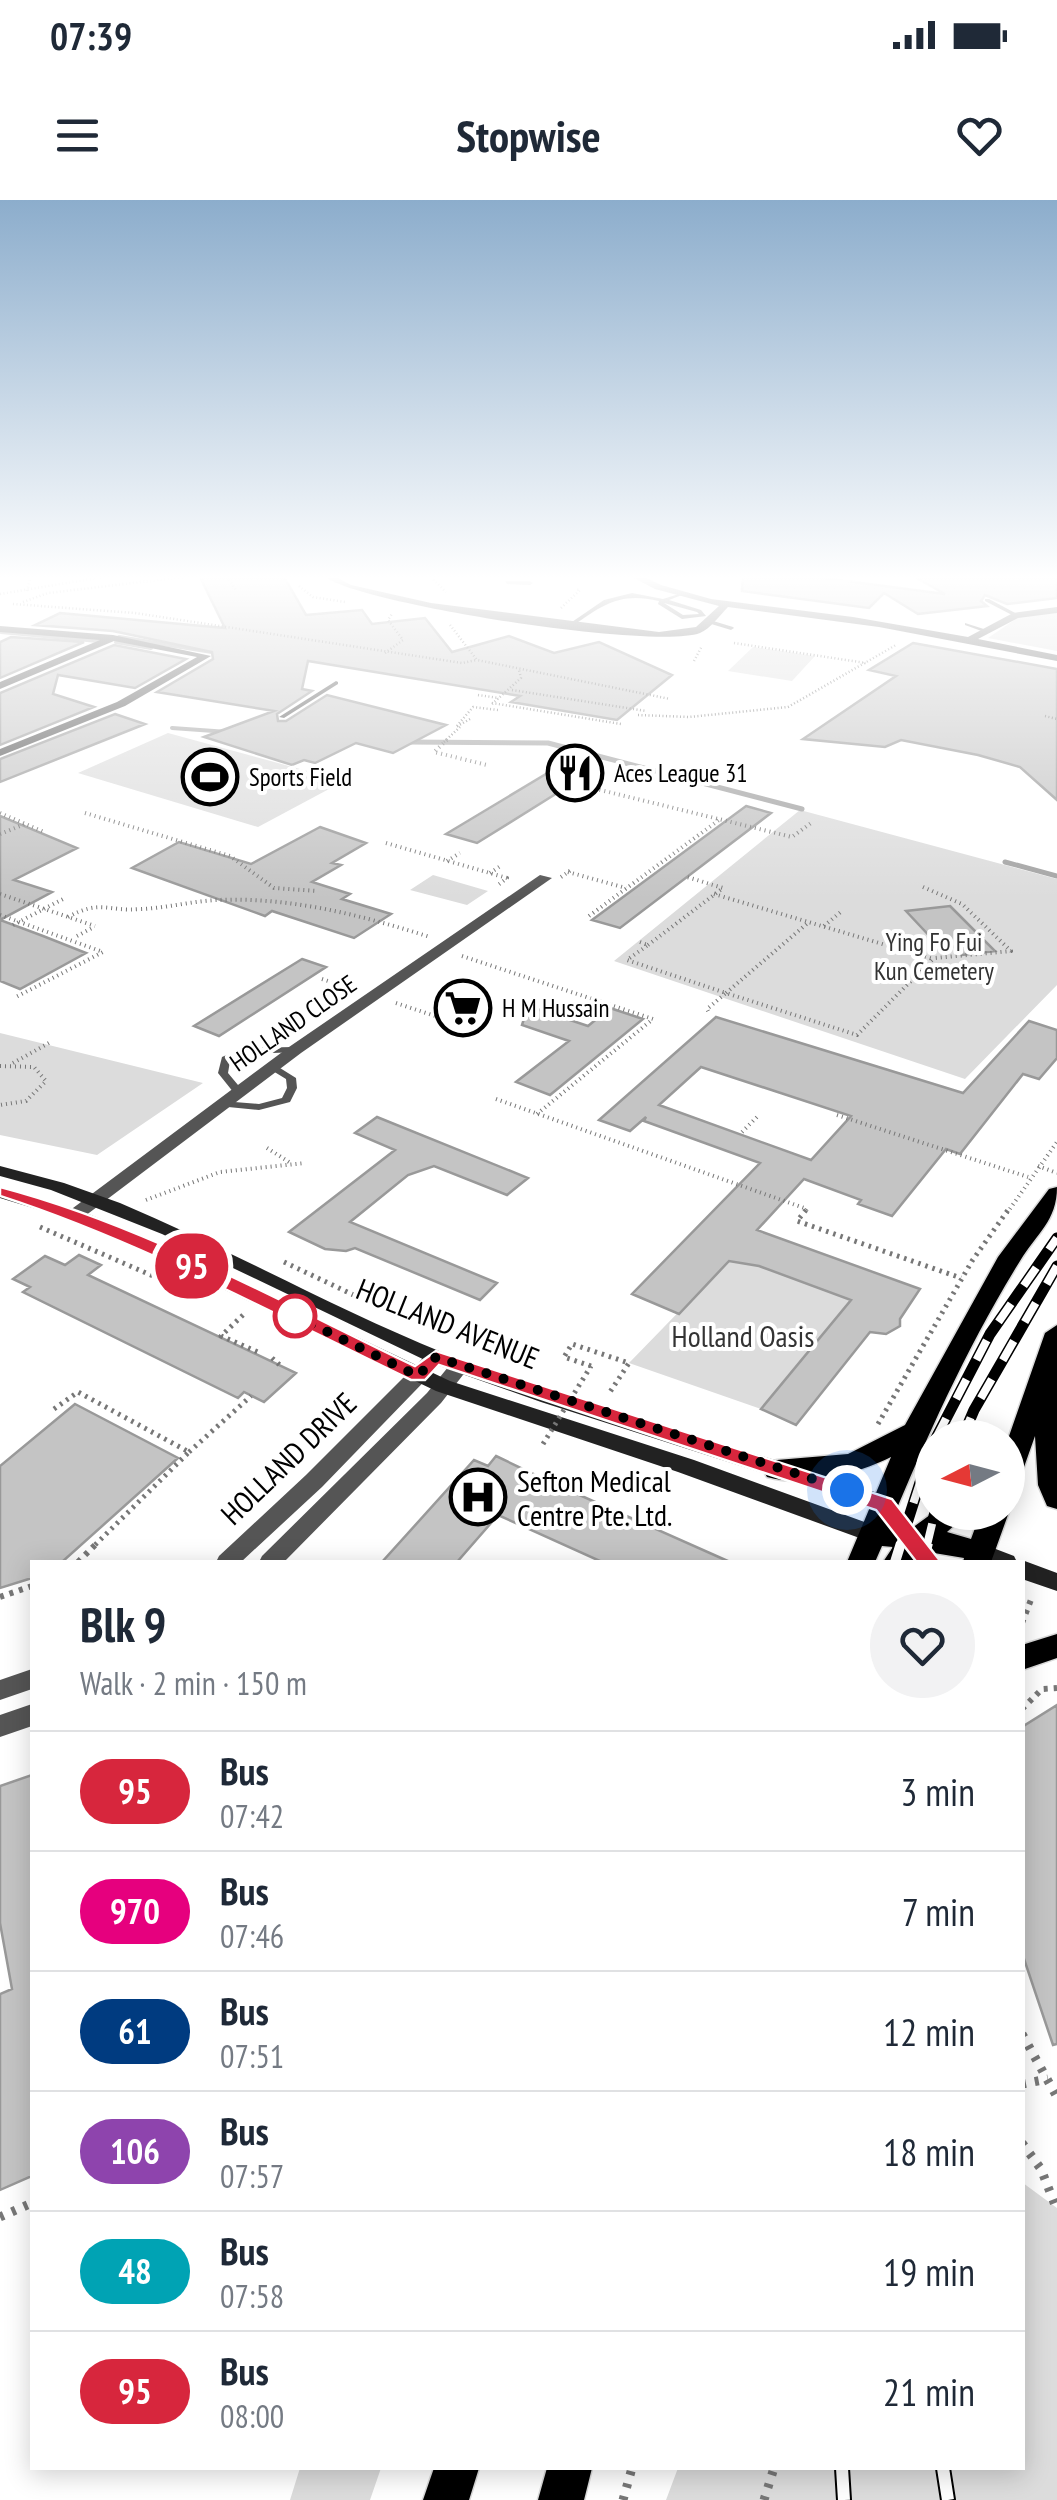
<!DOCTYPE html>
<html lang="en">
<head>
<meta charset="utf-8">
<style>
  :root { --surface:#fff; --page:#f2f2f3; --text:#1f2937; --muted:#747a83; --line:#e0e1e3 }
  body { margin:0; font-family:"PT Sans Narrow",sans-serif; background:var(--page); color:var(--text); height:100vh; display:flex; flex-direction:column; font-size:38px; white-space:nowrap }
  * { box-sizing:border-box; margin:0 }
  p { font-size:32px; color:var(--muted) }
  .icon { flex:none; width:55px; height:55px; fill:none; stroke:currentColor; stroke-width:2; stroke-linecap:round; stroke-linejoin:round }
  .map { position:relative; flex:1; overflow:hidden }
  .panel { position:absolute; left:30px; top:1360px; width:995px; height:910px; display:flex; flex-direction:column; background:var(--surface); border-radius:0px; box-shadow:0 5px 25px #0003 }
  .panel>* { flex:none }
  .badge { padding:0 20px; border-radius:32px; font-size:35px; line-height:65px }
  .needle { width:65px; rotate:264deg }
  .buttons { position:absolute; left:915px; top:1220px; display:grid; gap:20px }
  .buttons a { display:grid; place-items:center; width:110px; height:110px; border-radius:50%; background:var(--surface); box-shadow:0 5px 25px #0003; font-size:50px }
  .you { position:absolute; width:50px; height:50px; margin:-25px; border:8px solid #fff; border-radius:50%; background:#1a73e8; box-shadow:0 0 0 15px #1a73e833 }
  .map>.badge { position:absolute; translate:-50% -50%; box-shadow:0 0 0 5px #fff }
  .round { display:grid; place-items:center; flex:none; width:105px; height:105px; border-radius:52px; background:var(--page) }
  .overview { display:flex; align-items:center; justify-content:space-between; height:170px; padding:0 50px }
  h1 { font-size:48px; font-weight:800; line-height:75px }
  ul { padding:0; list-style:none }
  li { display:flex; align-items:center; gap:30px; height:120px; padding:0 50px; border-top:2px solid var(--line) }
  li div { flex:1 }
  li b { display:block; font-size:38px }
  li em { font-style:normal }
  li .badge { min-width:110px; font-weight:700; text-align:center }
  .status { display:flex; justify-content:space-between; align-items:center; height:70px; padding:0 50px; background:var(--surface); direction:ltr }
  .status svg { height:28px; fill:currentColor }
  header { display:flex; justify-content:space-between; align-items:center; height:130px; padding:0 50px; background:var(--surface); font-size:45px; font-weight:800 }
  .map>svg:first-child { display:block }
  .green { fill:#dcdcdc }
  .lines { fill:none; stroke-linecap:round; stroke-linejoin:round }
  .stream-far1 { stroke:#a3a3a3; stroke-width:4 }
  .stream { stroke:#a3a3a3; stroke-width:5 }
  .building { fill:#c4c4c4; stroke:#999; stroke-width:2.5; fill-rule:evenodd }
  .primary-casing { stroke:#dbdbdb; stroke-width:3 }
  .path-far4 { stroke:#777; stroke-width:2.5; stroke-dasharray:1 2.5; stroke-linecap:butt }
  .path-far3 { stroke:#777; stroke-width:4; stroke-dasharray:1 4; stroke-linecap:butt }
  .path-far2 { stroke:#777; stroke-width:5; stroke-dasharray:2.5 5; stroke-linecap:butt }
  .path-far1 { stroke:#777; stroke-width:6; stroke-dasharray:4 6; stroke-linecap:butt }
  .path { stroke:#777; stroke-width:9; stroke-dasharray:4 9; stroke-linecap:butt }
  .lane { fill:#555; fill-rule:evenodd }
  .street { fill:#555; fill-rule:evenodd }
  .secondary { fill:#222; fill-rule:evenodd }
  .primary { fill:#000; fill-rule:evenodd }
  .rail-far2-casing { stroke:#000; stroke-width:11 }
  .rail-far1-casing { stroke:#000; stroke-width:14 }
  .rail-casing { stroke:#000; stroke-width:16 }
  .rail-far2 { stroke:#fff; stroke-width:8; stroke-dasharray:22; stroke-linecap:butt }
  .rail-far1 { stroke:#fff; stroke-width:10; stroke-dasharray:29; stroke-linecap:butt }
  .rail { stroke:#fff; stroke-width:12; stroke-dasharray:36; stroke-linecap:butt }
  .path-bridge { stroke:#777; stroke-width:5; stroke-dasharray:2.5 5; stroke-linecap:butt }
  .line { fill:#d7263d; stroke:#fff; stroke-width:2.5 }
  .walk { stroke:#000; stroke-width:10; stroke-dasharray:0 18 }
  .stop-dot { fill:#fff; stroke:#d7263d; stroke-width:5 }
  .labels { text-anchor:middle; dominant-baseline:central; stroke-width:8; stroke-linejoin:round; paint-order:stroke }
  .far-poi-label { font-size:25px; fill:#000; stroke:#fff; text-anchor:start }
  .far-park-label { font-size:25px; fill:#333; stroke:#fff }
  .far-street-label { font-size:25px; fill:#000; stroke:#fff }
  .street-label { font-size:30px; fill:#000; stroke:#fff }
  .park-label { font-size:30px; fill:#333; stroke:#fff }
  .poi-label { font-size:30px; fill:#000; stroke:#fff; text-anchor:start }
</style>
</head>
<body>
<div class="status"><b>07:39</b><svg viewBox="0 0 49 12"><path d="M0 12V9h3v3zM5 12V6h3v6zM10 12V3h3v9zM15 12V0h3v12zM26 1h20v11H26zM47 4h2v5h-2z"/></svg></div>
<header><svg class="icon" aria-label="menu" viewBox="0 0 24 24"><path d="M4 6h16M4 12h16M4 18h16"/></svg>Stopwise<svg class="icon" aria-label="heart" viewBox="0 0 24 24"><path d="M12 20l-8-8c-3-5 5-10 8-4 3-6 11-1 8 4z"/></svg></header>
<div class="map">
<svg width="1057" height="2300" viewBox="0 0 1057 2300">
  <rect width="100%" height="100%" fill="#fff"/>
  <path class="green" d="M1057 413V451L988 438 1020 416Z
    M753 447 815 456 792 481 728 471Z
    M168 533 344 581 258 627 78 573Z
    M800 610 1057 679V785L965 879 614 761Z
    M433 675 488 691 467 705 410 690Z
    M0 833 203 883 97 955 0 935Z
    M732 1057 740 1063 759 1066 861 1103 852 1117 840 1113 761 1209 629 1163Z
    M1023 1983 1057 2008V2300H666L678 2268H1022Z
    M300 2268H381L370 2300H290Z"/>
  <g class="lines">
    <path class="stream-far1" d="M1 432 98 441
      M119 437 218 453
      M116 442 151 448
      M172 528 228 532
      M406 542H440"/>
    <path class="stream" d="M406 542 548 543 802 609
      M1005 662 1057 676"/>
  </g>
  <path class="building" d="M200 377H284L306 415 362 410 372 424 425 418 452 452 509 436 554 453 599 442 672 475 617 520 511 502 520 496 308 461 302 489 312 491 277 514 278 521H286L327 495 446 525 393 553 356 543 315 563 304 560 292 565 204 537 274 511 157 492 213 459 212 452 113 431 35 425 60 413 225 428Z
    M743 377H816L945 394 915 377H1057V398L1007 404 985 395 981 401 987 406 918 414 884 393 869 408 742 391Z
    M11 437 84 442 0 478V442Z
    M913 443 1057 469V600L1020 567 978 555 901 540 885 547 803 539 896 476 869 470Z
    M114 445 186 459 135 488 58 475 53 494 94 507 0 545V493Z
    M115 514 145 524 0 582V559Z
    M566 562 594 570 477 643 446 634Z
    M746 606 771 613 620 728 592 720Z
    M0 616 77 648 14 680 52 692 0 720Z
    M320 627 366 643 332 663 341 665 312 682 350 694 342 699 391 714 354 738 272 711 265 716 132 668 179 642 251 664Z
    M950 706 995 751 962 755 950 743 937 744 906 711Z
    M0 720 43 736 86 753 20 789 0 781Z
    M302 759 326 767 219 836 194 826Z
    M528 806 588 826 610 808 643 819 550 895 516 882 569 841 522 825Z
    M716 817 963 893 1029 821 1057 830V858L1039 879 1023 874 960 954 946 949 892 1016 858 1004 861 1000 804 979 757 1030 920 1089 900 1119V1126L886 1134 870 1132 796 1225 761 1209 851 1100 759 1066 729 1061 679 1114 632 1094 760 963 644 921 646 917 630 931 599 920ZM701 867 851 916 811 960 659 905Z
    M377 917 528 978 507 995 434 966 408 975 350 1022 497 1083 480 1100 355 1048 346 1051 325 1049 289 1032 395 950 355 933Z
    M79 1055 101 1065 88 1075 296 1173 264 1202 244 1192 238 1198 23 1092 30 1087 13 1079 45 1056 65 1065Z
    M75 1204 178 1258 62 1362H32V1378L0 1388V1266Z
    M496 1256 548 1281 730 1362H602L498 1315 457 1362H382L474 1260 488 1266Z
    M1057 1505V1844L1053 1845 1022 1753V1527Z
    M32 1575V1976L0 1990V1794L12 1789 0 1723V1586Z"/>
  <g class="lines">
    <g class="primary-casing">
      <path id="primary" d="M1057 987C1057 1021 1037 1033 1020 1061 968 1145 928 1234 890 1325L912 1328 934 1312H969L947 1332 971 1339 981 1312H1008V1309L1009 1312 991 1362H963L964 1358 922 1351 913 1362H883L893 1347 882 1346 875 1362H847L891 1257C856 1274 806 1288 767 1277L763 1270 767 1263 777 1260 848 1254 905 1225 998 1057 1049 989Z
        M1057 1125V1309L1047 1306 1038 1285 1035 1236 1018 1284 1008 1287V1239L1045 1133Z
        M1057 1434V1458L1022 1470V1445Z
        M434 2268H479L469 2300H423Z
        M547 2268H592L584 2300H538Z"/>
    </g>
    <path class="path-far4" d="M195 377H212
      M227 377 236 390
      M431 377 446 392
      M299 386 313 397 345 402
      M27 391 31 377
      M0 394 103 377
      M23 402 48 393 183 377
      M13 404 135 413 462 463 477 460
      M561 408 580 390 575 389
      M450 425 477 460 670 499
      M734 443 866 463
      M385 453 403 440 388 420 392 414
      M694 461 702 446
      M512 490 646 511
      M478 495 499 498
      M492 503 621 524
      M492 504 521 478 519 470
      M638 515 689 517 788 507 896 445
      M1045 516 1057 519
      M470 519 456 527 473 507 498 510
      M444 542 460 527"/>
    <path class="path-far3" d="M447 540 434 552 487 565
      M580 585 792 637 811 623
      M0 613 44 632
      M85 613 230 656 274 688 318 691
      M0 634 25 624
      M386 643 507 678 498 685
      M447 661 460 653
      M568 672 626 688
      M490 673 502 665
      M561 677 571 670
      M923 687 962 704 1011 751 935 758
      M0 694 95 726
      M714 694 933 759 857 835 726 793
      M0 715 103 752 14 798
      M589 716 719 620
      M68 717C101 699 107 712 141 709 167 708 192 701 218 700 291 697 361 715 430 737
      M13 725 65 698
      M824 726 843 710
      M77 736 92 728
      M640 742 648 745 627 760 726 793 707 809 709 813
      M648 745 723 688 687 677
      M462 756 653 819 537 914
      M322 779 352 789
      M726 793 809 722
      M396 803 435 816
      M13 863 49 843
      M0 866 34 867 46 881 26 901 0 905
      M496 899 807 1009 804 1013
      M837 915 1028 977
      M742 932 759 915
      M267 948 289 962
      M1038 966 1057 973
      M146 1000 220 972 305 963
      M1007 1013 1057 942"/>
    <path class="path-far2" d="M806 1010 797 1021 961 1078
      M40 1027 204 1098
      M284 1062 400 1117
      M243 1115 221 1136 260 1153
      M272 1158 282 1167
      M591 1166 564 1157 572 1144 629 1163 608 1195
      M54 1209 78 1192 189 1252 95 1345
      M878 1224 972 1061 1008 1010
      M189 1252 251 1196"/>
    <path class="path-far1" d="M78 1362 97 1343
      M0 1397 32 1386
      M1022 1423 1032 1397
      M1022 1509 1042 1489 1057 1488"/>
    <path class="path" d="M1022 1834 1057 1897
      M1022 1884 1048 1879
      M1022 1943 1041 1969 1057 2010
      M0 2017 32 2003
      M623 2300 632 2268
      M764 2300 774 2268"/>
    <path class="lane" d="M505 381H530L533 383 530 385 507 384Z
      M632 393 663 399 682 393V395L669 400 701 410 706 416 682 419 658 404 659 401C621 392 604 404 574 425L569 424 604 400ZM664 403 697 412 699 414 683 415Z
      M985 399H989L1019 415 1014 416 985 401Z
      M710 420 733 427 734 428 731 430 708 423Z
      M965 423 990 431 987 433 965 425Z
      M336 481 338 482V484L284 518 279 517Z
      M295 847 300 850 298 852 244 854 230 861 228 873 243 891 242 893H234L218 873 222 857 242 848Z
      M272 863 296 878 297 888 290 902 259 910 218 906 217 904 222 901 259 904 282 898 287 888 286 879 268 868 267 866Z"/>
    <path class="street" d="M325 377H336L351 385 431 403 659 432 696 427 719 406 655 389 632 377H644L661 385 711 399 853 417 968 437 1013 413 1057 407V413L1018 418 978 439 1057 455V461L879 427 728 407C720 415 710 429 700 433 654 450 365 405 325 377Z
      M0 426 113 435 211 456 125 506 0 556V549L117 502 197 457 114 441 0 489V482L100 440 0 432Z
      M540 675 552 678 301 853 81 1019H69L66 1015 69 1011 289 847Z
      M436 1150 446 1157 443 1162 322 1287 241 1362H216L219 1356 306 1275 429 1152Z
      M460 1159 470 1166 441 1203 284 1362H259L262 1356 427 1193 453 1161Z
      M32 1469V1489L0 1500V1480Z
      M32 1504V1526L0 1537V1515Z"/>
    <path class="secondary" d="M0 966 64 983 120 1003C229 1049 333 1108 444 1153 589 1211 744 1246 892 1298L895 1304 892 1310 884 1312 541 1202 431 1163 162 1034 51 990 0 976Z
      M0 987 81 1011 143 1036 450 1181 694 1260 881 1328 884 1334 881 1340 873 1343 865 1340 678 1272 436 1191 129 1044 69 1019 0 998Z
      M980 1343 1014 1356 1017 1362 1022 1360 1057 1373V1391L1022 1379V1362H983L972 1358 969 1352 972 1346Z"/>
    <use href="#primary" class="primary"/>
    <g class="rail-far2-casing">
      <path id="rail-far2" d="M936 1238 990 1134 1057 1038
        M962 1238 974 1210 1057 1066
        M900 1345 932 1245
        M927 1345 935 1312"/>
    </g>
    <g class="rail-far1-casing">
      <path id="rail-far1" d="M895 1362 901 1343
        M923 1362 928 1343"/>
    </g>
    <g class="rail-casing">
      <path id="rail" d="M842 2268 844 2300
        M943 2268 948 2300"/>
    </g>
    <use href="#rail-far2" class="rail-far2"/>
    <use href="#rail-far1" class="rail-far1"/>
    <use href="#rail" class="rail"/>
    <path class="path-bridge" d="M543 1244 591 1166"/>
  </g>
  <linearGradient id="sky" x2="0" y2="1"><stop stop-color="#8cadcc"/><stop offset="0.54" stop-color="#fff"/><stop offset="1" stop-color="#fff" stop-opacity="0"/></linearGradient>
  <rect width="1057" height="699" fill="url(#sky)"/>
  <path class="line" d="M0 987C145 1025 280 1102 415 1166L436 1151 892 1299 941 1362 938 1369H922L876 1310 439 1165 425 1180H411C274 1114 139 1041 0 996Z"/>
  <g class="lines">
    <path class="walk" d="M295 1116 418 1176 436 1157 847 1290"/>
  </g>
  <defs>
    <g id="restaurant-ring" transform="scale(2.875)"><circle r="9.5" fill="#fff" stroke="#000" stroke-width="1.5"/><path d="M-5-6h1v4h1v-4h1v4h1v-4h1v5L-1.5 .5V6h-2V.5L-5-1ZM5-6V6H3V1.5H1.5Q1.5-4 5-6Z" fill="#000"/></g>
    <g id="stadium-ring" transform="scale(2.875)"><circle r="9.5" fill="#fff" stroke="#000" stroke-width="1.5"/><path d="M0-5a6.5 5 0 1 0 0 10a6.5 5 0 1 0 0-10ZM-3.5-1.8h7v3.6h-7Z" fill="#000"/></g>
    <g id="supermarket-ring" transform="scale(2.875)"><circle r="9.5" fill="#fff" stroke="#000" stroke-width="1.5"/><path d="M-6-5.5h2.5l.6 2H6L4.5 2H-2.5L-4.4-4H-6ZM-1.5 3.2a1.3 1.3 0 1 0 .1 0ZM3 3.2a1.3 1.3 0 1 0 .1 0Z" fill="#000"/></g>
    <g id="hospital-ring" transform="scale(2.875)"><circle r="9.5" fill="#fff" stroke="#000" stroke-width="1.5"/><path d="M-5-5h3v3.5h4V-5h3V5h-3V1.5h-4V5h-3Z" fill="#000"/></g>
  </defs>
  <g fill-rule="evenodd">
    <use href="#restaurant-ring" x="575" y="573"/>
    <use href="#stadium-ring" x="210" y="577"/>
    <use href="#supermarket-ring" x="463" y="808"/>
    <use href="#hospital-ring" x="478" y="1297"/>
  </g>
  <circle class="stop-dot" cx="295" cy="1116" r="20"/>
  <g class="labels">
    <g class="far-poi-label">
      <text x="614" y="573">Aces League 31</text>
      <text x="249" y="577">Sports Field</text>
      <text x="502" y="808">H M Hussain</text>
    </g>
    <g class="far-park-label">
      <text x="934" y="742">Ying Fo Fui<tspan x="934" dy="29">Kun Cemetery</tspan></text>
    </g>
    <g class="far-street-label">
      <text transform="translate(293 823) rotate(-35)">HOLLAND CLOSE</text>
    </g>
    <g class="street-label">
      <text transform="translate(448 1123) rotate(22)">HOLLAND AVENUE</text>
      <text transform="translate(288 1258) rotate(-44)">HOLLAND DRIVE</text>
    </g>
    <g class="park-label">
      <text x="743" y="1135">Holland Oasis</text>
    </g>
    <g class="poi-label">
      <text x="517" y="1280">Sefton Medical<tspan x="517" dy="34">Centre Pte. Ltd.</tspan></text>
    </g>
  </g>
</svg>
<div class="buttons">
<a><svg class="needle" viewBox="-14 -14 28 28"><path d="M0-13l5 13h-10z" fill="#e53935"/><path d="M0 13l5-13h-10z" fill="#747a83"/></svg></a>
</div>
<div class="you" style="left:847px;top:1290px"></div>
<b class="badge" style="left:192px;top:1066px;background:#d7263d;color:#fff">95</b>
<section class="panel">
<div class="overview"><div><h1>Blk 9</h1><p>Walk · 2 min · 150 m</p></div><a class="round"><svg class="icon" aria-label="heart" viewBox="0 0 24 24"><path d="M12 20l-8-8c-3-5 5-10 8-4 3-6 11-1 8 4z"/></svg></a></div>
<ul>
<li><span class="badge" style="background:#d7263d;color:#fff">95</span><div><b>Bus</b><p>07:42</p></div><em>3 min</em></li>
<li><span class="badge" style="background:#e6007e;color:#fff">970</span><div><b>Bus</b><p>07:46</p></div><em>7 min</em></li>
<li><span class="badge" style="background:#003b80;color:#fff">61</span><div><b>Bus</b><p>07:51</p></div><em>12 min</em></li>
<li><span class="badge" style="background:#8e44ad;color:#fff">106</span><div><b>Bus</b><p>07:57</p></div><em>18 min</em></li>
<li><span class="badge" style="background:#00a3b4;color:#fff">48</span><div><b>Bus</b><p>07:58</p></div><em>19 min</em></li>
<li><span class="badge" style="background:#d7263d;color:#fff">95</span><div><b>Bus</b><p>08:00</p></div><em>21 min</em></li>
</ul>
</section>
</div>
</body>
</html>
